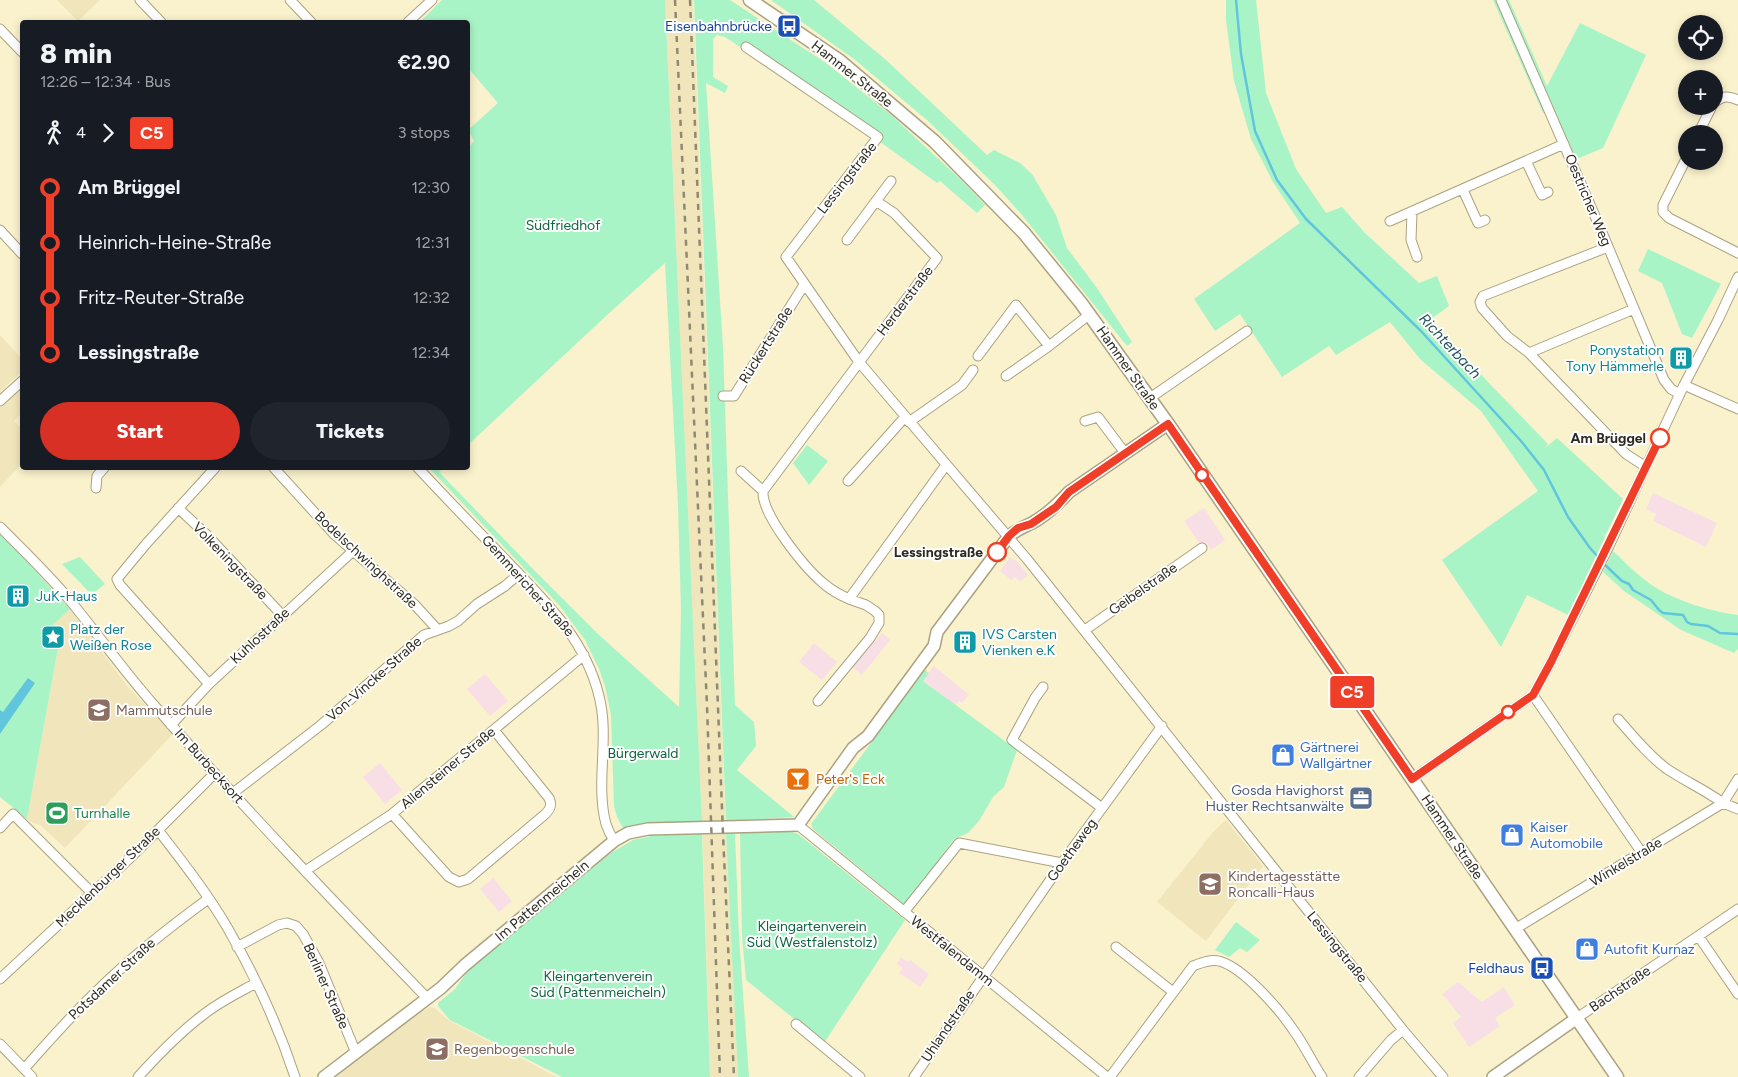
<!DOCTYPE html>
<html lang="en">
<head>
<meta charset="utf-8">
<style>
  :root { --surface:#171b24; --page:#20242c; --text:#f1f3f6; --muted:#9ea1a6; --accent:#d93025 }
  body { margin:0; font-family:Figtree,sans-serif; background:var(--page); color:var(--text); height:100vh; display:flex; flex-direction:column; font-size:19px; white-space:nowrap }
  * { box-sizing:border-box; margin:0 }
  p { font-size:16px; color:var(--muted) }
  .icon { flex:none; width:28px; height:28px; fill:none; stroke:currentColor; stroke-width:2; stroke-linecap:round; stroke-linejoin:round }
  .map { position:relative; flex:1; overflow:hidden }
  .sheet { position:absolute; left:20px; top:20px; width:450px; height:450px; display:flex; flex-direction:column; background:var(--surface); border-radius:5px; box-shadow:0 2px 8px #0003 }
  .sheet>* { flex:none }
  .badge { padding:0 10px; border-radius:4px; font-size:18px; line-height:32px }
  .tools { position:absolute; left:1678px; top:15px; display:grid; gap:10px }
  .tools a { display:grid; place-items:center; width:45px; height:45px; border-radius:50%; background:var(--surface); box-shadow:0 2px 8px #0003; font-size:25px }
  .map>.badge { position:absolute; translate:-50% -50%; box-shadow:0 0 0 2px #fff }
  .legs { display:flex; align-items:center; gap:8px; height:55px; padding:0 20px; font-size:16px }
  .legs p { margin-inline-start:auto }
  .headline { display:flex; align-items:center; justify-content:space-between; height:85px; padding:0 20px }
  h1 { font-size:28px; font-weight:800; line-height:38px }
  .cta { display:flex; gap:10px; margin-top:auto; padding:10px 20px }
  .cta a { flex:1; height:58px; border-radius:30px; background:var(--accent); color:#fff; font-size:20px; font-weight:800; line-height:58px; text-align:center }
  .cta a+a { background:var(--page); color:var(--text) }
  ul { padding:0 20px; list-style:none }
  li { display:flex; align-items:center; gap:18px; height:55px; font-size:19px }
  li i { display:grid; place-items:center; width:8px; height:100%; margin:0 6px; background:currentColor }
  li i::after { content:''; width:12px; height:12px; margin:-6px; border:4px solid; border-radius:50%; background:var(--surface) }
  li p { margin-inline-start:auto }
  li:first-child i { background:linear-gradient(#0000 50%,currentColor 0) }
  li:last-child i { background:linear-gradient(currentColor 50%,#0000 0) }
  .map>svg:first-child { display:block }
  .built { fill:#f1e6bb }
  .industrial { fill:#f8dfe6 }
  .green { fill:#a9f4c6 }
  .water { fill:#61c5dd }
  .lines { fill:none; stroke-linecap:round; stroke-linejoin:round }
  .stream { stroke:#61c5dd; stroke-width:2.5 }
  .minor-casing { stroke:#aaa280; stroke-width:11 }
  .tertiary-casing { stroke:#aaa280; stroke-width:14 }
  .secondary-casing { stroke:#aaa280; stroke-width:15 }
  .minor { stroke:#fff; stroke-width:9 }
  .tertiary { stroke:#fff; stroke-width:11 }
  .secondary { stroke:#fff; stroke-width:12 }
  .rail { stroke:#8f8971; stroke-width:2.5; stroke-dasharray:6 6; stroke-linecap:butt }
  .line-1-casing { stroke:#fff; stroke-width:11 }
  .line-1 { stroke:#f03f29; stroke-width:8 }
  .stop-1-dot { fill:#fff; stroke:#f03f29; stroke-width:2.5 }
  .labels { text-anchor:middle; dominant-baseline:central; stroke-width:4; stroke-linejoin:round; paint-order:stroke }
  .transit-label { font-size:14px; fill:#164399; stroke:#fefefe; text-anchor:end }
  .street-label { font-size:14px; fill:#2e2a1d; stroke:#fefefe }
  .park-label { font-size:14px; fill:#0f673e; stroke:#fefefe }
  .culture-label { font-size:14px; fill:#0d838f; stroke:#fefefe; text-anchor:start }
  .stop-label { font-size:14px; font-weight:bold; fill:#2e2a1d; stroke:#fefefe; text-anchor:end }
  .education-label { font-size:14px; fill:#785e54; stroke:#fefefe; text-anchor:start }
  .shop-label { font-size:14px; fill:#366cbe; stroke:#fefefe; text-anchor:start }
  .food-label { font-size:14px; fill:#c56008; stroke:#fefefe; text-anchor:start }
  .service-label { font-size:14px; fill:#4e5e75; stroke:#fefefe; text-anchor:end }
  .leisure-label { font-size:14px; fill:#27864d; stroke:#fefefe; text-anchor:start }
  .water-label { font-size:15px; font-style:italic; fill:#26525d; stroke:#fefefe }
</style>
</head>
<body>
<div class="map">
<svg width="1738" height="1077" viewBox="0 0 1738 1077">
  <rect width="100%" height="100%" fill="#faf1cd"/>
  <path class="built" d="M57 0H100L78 21Z
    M665 0H693L726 833 738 1077H710L702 822Z
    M0 335 22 359V371L0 392Z
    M22 386V412L14 421 22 429V463L0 487V406Z
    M70 609 128 687 173 734 65 848 40 825 33 823 27 819 60 637 51 626Z
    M1226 820 1263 866 1206 941 1157 902 1214 831Z
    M430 1007 434 1008 450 1021 557 1077H336L414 1016Z"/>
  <path class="industrial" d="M1653 493 1717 523 1706 547 1653 521 1656 514 1646 509Z
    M1204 508 1225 540 1211 550 1206 542 1201 546 1184 521Z
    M1010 557 1018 562 1028 575 1020 582 1015 577 1011 580 1000 571Z
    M882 633 890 640 862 675 853 667Z
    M814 643 837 662 822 680 799 662Z
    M934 666 969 695 962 703 959 701 955 705 923 680Z
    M485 674 508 701 490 716 467 689Z
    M380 763 402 790 385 804 363 777Z
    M493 878 512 901 499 912 480 889Z
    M901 957 908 962 910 960 929 974 920 987 899 973 903 968 897 964Z
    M1458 982 1482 1002 1504 987 1515 1005 1495 1018 1500 1026 1469 1047 1453 1023 1461 1017 1442 994Z"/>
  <path class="green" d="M442 0H665L702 822 624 830 617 817 614 806 611 715 605 686 599 669 585 640 559 605 429 468H444L439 472 531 567 598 634 679 707 681 610 678 505 665 263 607 315 468 445V148L474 141 468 130 498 103 468 68V22H425L422 20Z
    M694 0H730L826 63 891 115 959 178 985 205 977 213 940 181 937 183C868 132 797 84 725 37L717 35 713 39V77L728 86 725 93 706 83 723 347 735 705 754 722 756 746 737 770 794 817 726 821Z
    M771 0H814L885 59 987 155 994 150 1020 163 1032 174 1056 215 1067 248 1097 288 1132 342 1127 346 1022 215 995 185 927 120 854 59Z
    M1226 0H1256L1266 93 1296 169 1326 213 1342 207 1365 233 1419 283 1437 276 1449 306 1431 319 1488 382 1548 444 1545 448 1557 438 1623 499 1605 536 1600 529 1605 537 1568 615 1527 595 1501 647 1442 560 1538 491 1481 411 1420 359 1390 322 1336 355 1329 346 1282 377 1240 314 1215 331 1194 299 1300 223 1273 182 1251 139 1234 81 1226 20Z
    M1493 0H1499L1548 111 1543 113Z
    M1504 0H1509L1547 86 1580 23 1646 55 1603 148 1574 160Z
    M1648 249 1721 284 1692 338 1682 334 1662 283 1638 271Z
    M807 445 828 461 809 485 793 463Z
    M0 535 19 553 70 609 52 626 60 637 27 819 0 797Z
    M1613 551C1624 561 1633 571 1645 580 1668 599 1709 611 1738 615V649L1734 653 1681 630 1624 591 1603 572Z
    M80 557 105 584 96 591H88L62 564Z
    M925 670 929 673 923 681 1017 750 1004 787 993 797 979 821 968 833 954 839 906 906 813 829 811 824Z
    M789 831 798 834 905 920 824 1043 746 980 742 936 740 832Z
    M726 833H735L739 937 749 1077H738Z
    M702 834 710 1077H562L450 1020 438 1006V1003L455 989 467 972 611 853 633 840 651 836Z
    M1236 922 1260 940 1247 952 1240 948 1229 957 1215 950Z"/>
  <path class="water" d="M28 678 35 683 0 734V710L3 712Z"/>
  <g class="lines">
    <path class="stream" d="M1236 0 1241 54 1255 131 1277 180 1306 219 1421 331 1521 441 1544 470 1568 517 1590 548 1600 559
      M1603 563 1622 581 1629 584 1633 590 1651 600 1659 610 1663 613 1683 615 1687 622 1691 624 1708 626 1720 633 1738 634"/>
    <g class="minor-casing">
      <path id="minor" d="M140 0 161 22
        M290 0 311 22
        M1501 0 1601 230 1664 380 1671 389 1680 394
        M408 22 432 0
        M0 29 22 52
        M746 47 878 137 786 257 859 362 1027 559 1403 1030 1443 1077
        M1714 103C1722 96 1728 95 1738 100
        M1698 134 1712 106
        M1686 159 1663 205V212L1669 218 1738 253
        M1526 161 1542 195 1548 192
        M1463 190 1478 223 1485 220
        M876 201 891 181
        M1412 212 1411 240 1417 257
        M1390 221 1564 144
        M0 230 22 254
        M847 240 876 201 894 213 937 258 763 491C761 514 805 568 823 583 831 590 840 595 849 599L946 465
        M1608 247 1483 296 1480 302 1482 308 1507 336 1529 353 1626 454 1646 467
        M1529 353 1634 309
        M978 356 1016 305 1049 346 1090 314
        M1006 376 1049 346
        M1684 385 1738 409
        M723 396H734L804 285
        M1150 398 1247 331
        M0 401 22 381
        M1085 421 1098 417 1125 453
        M909 422 962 385 973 370
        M274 468 334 534 415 605 437 629
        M418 468C446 498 475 528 504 558 544 600 585 638 599 696 610 738 595 783 606 824 608 830 611 836 614 841
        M741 471 763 491
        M848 481 905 417
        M96 488 97 476 104 468
        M178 508 207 535 282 615
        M0 527C23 550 47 573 68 598 97 633 123 670 153 704 241 805 334 902 427 998
        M1085 630 1202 548
        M209 684 120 585 117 579 146 544 215 468
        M1043 687 1035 698 1012 740 1102 808
        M1533 695 1642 853
        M818 701 870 638 879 623V615L875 611 866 605 849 599
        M1618 719C1633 736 1648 755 1667 769 1685 781 1705 790 1723 803L1738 779
        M171 725 209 684 353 551
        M1412 779 1533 695 1551 662 1608 548 1684 385 1718 320 1738 277
        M233 793 321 725 424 635 449 626 458 621 477 604 505 586 519 574
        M392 814 449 877 459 882 468 879 543 816C549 811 553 806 549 798L494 730
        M798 825 1107 1077
        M0 828 13 814 92 893
        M158 830C182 861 207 893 227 927 254 974 278 1025 295 1077
        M305 871 392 814 584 655
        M904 912 959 843 1062 863
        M1515 929 1723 803 1738 809
        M1699 937 1738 994
        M237 947 278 925 287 923 296 926 303 934 319 963 356 1053
        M1116 947 1173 992
        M0 979 131 857 215 773
        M1577 1018 1738 909
        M796 1024 860 1077
        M0 1044 32 1077
        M24 1069C49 1041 74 1012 101 987 134 955 171 926 208 899
        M138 1077C158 1055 179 1033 203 1015 219 1002 238 993 256 983
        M914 1077 1062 863 1162 726
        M1110 1077 1193 966C1201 963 1210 959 1219 961 1243 967 1280 1010 1294 1031 1305 1046 1312 1062 1322 1077
        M1359 1077 1391 1040 1403 1030"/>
    </g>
    <g class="tertiary-casing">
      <path id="tertiary" d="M324 1077 441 988 465 965 614 841 628 833 648 829 798 825 853 748 868 736 934 646 937 632 1009 536C1019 528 1022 528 1032 523 1047 515 1058 504 1069 492L1168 424
        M1493 1077 1577 1018"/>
    </g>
    <g class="secondary-casing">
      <path id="secondary" d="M750 0 840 61 935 142 1024 233 1081 303 1168 424 1617 1077"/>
    </g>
    <use href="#minor" class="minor"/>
    <use href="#tertiary" class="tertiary"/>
    <use href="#secondary" class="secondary"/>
    <path class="rail" d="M675 0 707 706 720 1077
      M690 0 723 834 734 1077"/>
  </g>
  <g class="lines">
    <g class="line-1-casing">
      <path id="line-1" d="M997 552 1009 536 1018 528 1031 524 1056 507 1069 492 1168 424 1412 779 1533 695 1551 662 1660 438"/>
    </g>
    <use href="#line-1" class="line-1"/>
  </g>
  <defs>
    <g id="bus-square" transform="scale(1.25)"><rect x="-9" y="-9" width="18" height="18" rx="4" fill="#1a4fb4" stroke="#fefefe"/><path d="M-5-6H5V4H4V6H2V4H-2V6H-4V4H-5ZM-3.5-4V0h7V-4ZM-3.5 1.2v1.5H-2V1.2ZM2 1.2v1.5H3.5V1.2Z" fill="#fff"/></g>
    <g id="building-square" transform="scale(1.25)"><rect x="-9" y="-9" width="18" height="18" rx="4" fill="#0f9aa8" stroke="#fefefe"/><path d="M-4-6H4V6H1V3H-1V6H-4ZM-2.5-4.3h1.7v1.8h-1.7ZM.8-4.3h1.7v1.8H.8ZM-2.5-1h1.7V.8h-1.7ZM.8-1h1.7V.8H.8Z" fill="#fff"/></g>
    <g id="sight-square" transform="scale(1.25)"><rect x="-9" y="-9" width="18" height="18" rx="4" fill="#0f9aa8" stroke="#fefefe"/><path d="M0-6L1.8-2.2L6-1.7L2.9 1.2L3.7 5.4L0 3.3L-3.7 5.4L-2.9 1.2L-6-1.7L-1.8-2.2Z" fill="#fff"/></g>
    <g id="school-square" transform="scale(1.25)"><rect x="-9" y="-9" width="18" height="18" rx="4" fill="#8d6e63" stroke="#fefefe"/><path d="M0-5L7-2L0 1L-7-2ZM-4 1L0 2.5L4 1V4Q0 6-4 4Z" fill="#fff"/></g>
    <g id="shop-square" transform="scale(1.25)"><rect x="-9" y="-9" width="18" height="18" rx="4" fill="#3f7fe0" stroke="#fefefe"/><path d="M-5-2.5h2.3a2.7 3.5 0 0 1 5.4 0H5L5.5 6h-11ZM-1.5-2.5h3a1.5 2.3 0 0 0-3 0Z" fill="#fff"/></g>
    <g id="bar-square" transform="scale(1.25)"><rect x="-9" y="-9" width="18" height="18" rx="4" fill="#e8710a" stroke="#fefefe"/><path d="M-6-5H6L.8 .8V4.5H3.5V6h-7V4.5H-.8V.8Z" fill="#fff"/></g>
    <g id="office-square" transform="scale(1.25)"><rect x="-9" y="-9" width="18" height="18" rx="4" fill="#5c6f8a" stroke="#fefefe"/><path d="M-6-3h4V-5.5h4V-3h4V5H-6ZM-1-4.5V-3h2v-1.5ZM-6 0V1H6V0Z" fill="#fff"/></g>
    <g id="stadium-square" transform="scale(1.25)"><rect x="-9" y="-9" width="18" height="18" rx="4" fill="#2e9e5b" stroke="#fefefe"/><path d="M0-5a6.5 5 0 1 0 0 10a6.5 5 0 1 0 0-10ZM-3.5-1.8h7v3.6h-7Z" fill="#fff"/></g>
  </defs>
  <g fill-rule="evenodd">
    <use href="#bus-square" x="789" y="26"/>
    <use href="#building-square" x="1681" y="358"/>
    <use href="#building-square" x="18" y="596"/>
    <use href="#sight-square" x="53" y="637"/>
    <use href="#building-square" x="965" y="642"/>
    <use href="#school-square" x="99" y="710"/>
    <use href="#shop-square" x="1283" y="755"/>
    <use href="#bar-square" x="798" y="779"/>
    <use href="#office-square" x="1361" y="798"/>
    <use href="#stadium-square" x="57" y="813"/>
    <use href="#shop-square" x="1512" y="835"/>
    <use href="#school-square" x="1210" y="884"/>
    <use href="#shop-square" x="1587" y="949"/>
    <use href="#bus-square" x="1542" y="968"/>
    <use href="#school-square" x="437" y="1049"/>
  </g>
  <g class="stop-1-dot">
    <circle cx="1660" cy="438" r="9"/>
    <circle cx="1202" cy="475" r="6"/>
    <circle cx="997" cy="552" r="9"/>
    <circle cx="1508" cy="712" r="6"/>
  </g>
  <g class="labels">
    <g class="transit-label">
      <text x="772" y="26">Eisenbahnbrücke</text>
      <text x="1524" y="968">Feldhaus</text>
    </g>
    <g class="street-label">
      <text transform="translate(852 74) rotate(38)">Hammer Straße</text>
      <text transform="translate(847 178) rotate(-52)">Lessingstraße</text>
      <text transform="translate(1588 200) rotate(67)">Oestricher Weg</text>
      <text transform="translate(905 301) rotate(-53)">Herderstraße</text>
      <text transform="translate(766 345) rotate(-58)">Rückertstraße</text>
      <text transform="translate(1128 368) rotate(55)">Hammer Straße</text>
      <text transform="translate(366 560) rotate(43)">Bodelschwinghstraße</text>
      <text transform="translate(230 561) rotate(46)">Volkeningstraße</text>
      <text transform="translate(528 586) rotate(48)">Gemmericher Straße</text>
      <text transform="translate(1143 589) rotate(-35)">Geibelstraße</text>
      <text transform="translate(260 636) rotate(-43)">Kuhlostraße</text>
      <text transform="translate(374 679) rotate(-41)">Von-Vincke-Straße</text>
      <text transform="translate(209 766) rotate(48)">Im Burbecksort</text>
      <text transform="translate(448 768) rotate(-40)">Allensteiner Straße</text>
      <text transform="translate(1452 837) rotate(56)">Hammer Straße</text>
      <text transform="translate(1072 850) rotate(-54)">Goetheweg</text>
      <text transform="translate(1626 862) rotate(-31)">Winkelstraße</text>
      <text transform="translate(108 877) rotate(-44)">Mecklenburger Straße</text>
      <text transform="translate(542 901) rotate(-40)">Im Pattenmeicheln</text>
      <text transform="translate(1337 947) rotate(51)">Lessingstraße</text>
      <text transform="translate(952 951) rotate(39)">Westfalendamm</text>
      <text transform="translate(112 979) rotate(-43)">Potsdamer Straße</text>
      <text transform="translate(326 986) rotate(66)">Berliner Straße</text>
      <text transform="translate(1620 989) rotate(-34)">Bachstraße</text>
      <text transform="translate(948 1026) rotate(-56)">Uhlandstraße</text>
    </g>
    <g class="park-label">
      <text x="563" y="225">Südfriedhof</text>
      <text x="643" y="753">Bürgerwald</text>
      <text x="812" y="926">Kleingartenverein<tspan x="812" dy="16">Süd (Westfalenstolz)</tspan></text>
      <text x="598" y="976">Kleingartenverein<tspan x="598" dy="16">Süd (Pattenmeicheln)</tspan></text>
    </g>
    <g class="culture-label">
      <text x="1664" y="350" text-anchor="end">Ponystation<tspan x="1664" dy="16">Tony Hämmerle</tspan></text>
      <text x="36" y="596">JuK-Haus</text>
      <text x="70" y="629">Platz der<tspan x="70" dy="16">Weißen Rose</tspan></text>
      <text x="982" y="634">IVS Carsten<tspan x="982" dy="16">Vienken e.K</tspan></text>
    </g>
    <g class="stop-label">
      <text x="1646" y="438">Am Brüggel</text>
      <text x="983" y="552">Lessingstraße</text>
    </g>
    <g class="education-label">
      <text x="116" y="710">Mammutschule</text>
      <text x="1228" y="876">Kindertagesstätte<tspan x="1228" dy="16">Roncalli-Haus</tspan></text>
      <text x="454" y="1049">Regenbogenschule</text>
    </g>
    <g class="shop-label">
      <text x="1300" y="747">Gärtnerei<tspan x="1300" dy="16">Wallgärtner</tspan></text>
      <text x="1530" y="827">Kaiser<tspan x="1530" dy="16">Automobile</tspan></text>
      <text x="1604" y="949">Autofit Kurnaz</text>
    </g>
    <g class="food-label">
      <text x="816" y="779">Peter's Eck</text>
    </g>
    <g class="service-label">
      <text x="1344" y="790">Gosda Havighorst<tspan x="1344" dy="16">Huster Rechtsanwälte</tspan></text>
    </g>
    <g class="leisure-label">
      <text x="74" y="813">Turnhalle</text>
    </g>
    <g class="water-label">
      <text transform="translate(1450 346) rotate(47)">Richterbach</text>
    </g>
  </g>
</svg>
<div class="tools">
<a><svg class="icon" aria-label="locate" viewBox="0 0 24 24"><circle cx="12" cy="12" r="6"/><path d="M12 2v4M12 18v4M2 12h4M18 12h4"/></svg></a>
<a>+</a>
<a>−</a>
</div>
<b class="badge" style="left:1352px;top:692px;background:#f03f29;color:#fff">C5</b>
<section class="sheet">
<div class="headline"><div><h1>8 min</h1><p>12:26 – 12:34 · Bus</p></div><b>€2.90</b></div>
<div class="legs"><svg class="icon" aria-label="walk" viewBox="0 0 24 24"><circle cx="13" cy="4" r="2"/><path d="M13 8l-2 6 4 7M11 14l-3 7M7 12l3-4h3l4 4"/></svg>4<svg class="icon" aria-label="forward" viewBox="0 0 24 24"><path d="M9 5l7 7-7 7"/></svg><b class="badge" style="background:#f03f29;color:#fff">C5</b><p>3 stops</p></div>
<ul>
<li><i style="color:#f03f29"></i><b>Am Brüggel</b><p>12:30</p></li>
<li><i style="color:#f03f29"></i><span>Heinrich-Heine-Straße</span><p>12:31</p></li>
<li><i style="color:#f03f29"></i><span>Fritz-Reuter-Straße</span><p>12:32</p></li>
<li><i style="color:#f03f29"></i><b>Lessingstraße</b><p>12:34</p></li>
</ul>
<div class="cta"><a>Start</a><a>Tickets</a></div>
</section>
</div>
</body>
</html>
